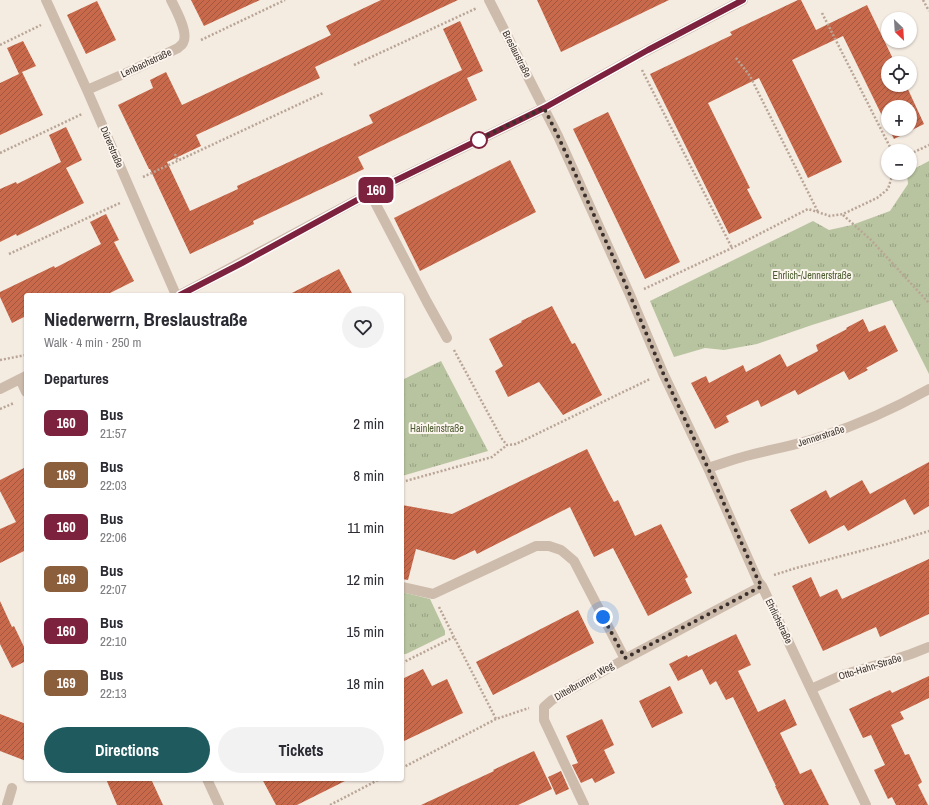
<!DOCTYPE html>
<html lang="en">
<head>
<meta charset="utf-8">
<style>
  :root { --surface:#fff; --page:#f2f2f3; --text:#2b2b33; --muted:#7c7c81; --accent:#1f5a5e }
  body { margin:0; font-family:"Archivo Narrow",sans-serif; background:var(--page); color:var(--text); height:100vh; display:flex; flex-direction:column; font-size:15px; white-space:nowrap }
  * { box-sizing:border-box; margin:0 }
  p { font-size:13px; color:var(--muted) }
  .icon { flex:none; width:22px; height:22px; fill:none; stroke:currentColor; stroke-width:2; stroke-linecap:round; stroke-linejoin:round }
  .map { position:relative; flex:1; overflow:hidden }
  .details { position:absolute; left:24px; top:293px; width:380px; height:488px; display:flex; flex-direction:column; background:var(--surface); border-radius:4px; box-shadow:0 1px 3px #0004 }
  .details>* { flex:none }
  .badge { padding:0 8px; border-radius:6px; font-size:14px; line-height:26px }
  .needle { width:26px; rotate:155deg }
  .controls { position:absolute; left:881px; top:12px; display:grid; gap:8px }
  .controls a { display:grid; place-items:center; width:36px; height:36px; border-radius:50%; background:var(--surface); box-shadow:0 1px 3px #0004; font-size:20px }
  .you { position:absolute; width:20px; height:20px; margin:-10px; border:3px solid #fff; border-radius:50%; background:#1a73e8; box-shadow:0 0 0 6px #1a73e833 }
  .map>.badge { position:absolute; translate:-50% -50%; box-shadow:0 0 0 2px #fff }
  h2 { padding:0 20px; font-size:15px; line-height:36px }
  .round { display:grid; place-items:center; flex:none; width:42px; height:42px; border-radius:21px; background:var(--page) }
  .headline { display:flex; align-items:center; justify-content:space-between; height:68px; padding:0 20px }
  h1 { font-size:19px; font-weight:800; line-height:30px }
  .primary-button { display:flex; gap:8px; margin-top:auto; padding:8px 20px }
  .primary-button a { flex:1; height:46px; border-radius:24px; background:var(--accent); color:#fff; font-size:16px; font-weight:800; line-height:46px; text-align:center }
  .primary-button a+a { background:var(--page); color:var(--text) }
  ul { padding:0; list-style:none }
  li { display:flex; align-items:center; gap:12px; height:52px; padding:0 20px }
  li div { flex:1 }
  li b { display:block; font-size:15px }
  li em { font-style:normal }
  li .badge { min-width:44px; font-weight:700; text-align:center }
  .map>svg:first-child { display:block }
  .grass { fill:url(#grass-tufts) }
  .building { fill:url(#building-hatch) }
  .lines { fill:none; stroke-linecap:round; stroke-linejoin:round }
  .path { stroke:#b9a596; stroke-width:2.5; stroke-dasharray:2 2; stroke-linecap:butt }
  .lane { stroke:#cdbbac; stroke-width:10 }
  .street { stroke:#cdbbac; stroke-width:10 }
  .line-casing { stroke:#fff; stroke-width:9 }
  .line { stroke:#7d223e; stroke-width:6 }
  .walk { stroke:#3b302b; stroke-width:4; stroke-dasharray:0 7.2 }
  .stop-dot { fill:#fff; stroke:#7d223e; stroke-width:2 }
  .labels { text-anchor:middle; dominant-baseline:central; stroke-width:4; stroke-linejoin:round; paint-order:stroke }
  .street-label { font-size:10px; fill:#3b302b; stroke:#fbf5ee }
  .park-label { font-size:10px; fill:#4a5a2e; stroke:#fbf5ee }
</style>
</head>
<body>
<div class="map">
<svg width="929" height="805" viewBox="0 0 929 805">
  <defs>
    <pattern id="grass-tufts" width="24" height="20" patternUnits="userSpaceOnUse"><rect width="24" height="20" fill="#b8c4a0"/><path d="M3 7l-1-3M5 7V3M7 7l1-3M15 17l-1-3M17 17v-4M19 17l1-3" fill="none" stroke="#97a083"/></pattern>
    <pattern id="building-hatch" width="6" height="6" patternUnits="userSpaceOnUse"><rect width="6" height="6" fill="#c8694b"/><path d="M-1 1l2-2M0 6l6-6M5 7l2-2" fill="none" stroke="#a4573f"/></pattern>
  </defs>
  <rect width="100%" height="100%" fill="#f4ebe1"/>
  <path class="grass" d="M929 161V374L892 300 812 325 757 344 724 350 705 348 674 357 650 301 813 221 829 230 852 225 890 211 908 184 907 173H910V171Z
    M441 361 488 451 402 476V380Z
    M402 592 430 599 445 631V635L406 654H402Z"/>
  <path class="building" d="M191 0H260L204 26Z
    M381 0H458L315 67 320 78 196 135 201 146 167 162 190 211 238 189 237 186 373 123 369 115 462 70 443 29 460 21 483 71 467 78 477 100 358 157 364 169 253 221 254 224 190 254 150 169H149L118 105 153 88 150 80 166 72 182 105 331 35 326 26Z
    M537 0H669L561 52Z
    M798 0H801L816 30 867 5 895 63H888V85H906L924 124 894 139 889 129H910V107H888V128L843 36 792 60 842 162 808 178 759 78 708 103 750 188 747 189 762 218 729 234 650 74 732 35 730 32Z
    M97 1 116 40 86 54 67 15Z
    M23 41 36 66 22 72 43 115 0 135V83L19 74 7 48Z
    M608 112 680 262 645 279 573 129Z
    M66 127 82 160 66 168 84 203 17 236 16 234 0 242V189L16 182 17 184 61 162 49 135Z
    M510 160 536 212 420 271 394 218Z
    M106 214 119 240 114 242 134 281 106 295H26V316L12 323 0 297V292L54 266 55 268 101 244 90 222Z
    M339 269 353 295H288Z
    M552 306 572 344 575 343 602 395 563 415 539 382 508 397 495 371 503 366 489 339 522 322 521 321Z
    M863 319 869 332 885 325 898 351 866 368 868 370 849 380 844 371 798 395 795 390 761 407 758 400 726 416 729 422 715 429 691 383 706 376 709 383 743 365 746 372 780 354 787 367 818 351 816 345 847 329 846 328Z
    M587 449 608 491 614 502 618 500 635 536 661 524 688 577 685 579 692 593 648 616 613 548 594 557 570 507 477 554 475 550 454 560 416 549 408 580 402 579V505L452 514Z
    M929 462V506L914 515 905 499 848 531 844 525 809 544 790 510 826 490 830 498 862 480 870 494Z
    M26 467V550L0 563V529L16 522 0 491V480Z
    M929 559V614L880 637 876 627 823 651 792 586 811 577 820 597 837 589 842 599Z
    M0 601 12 627 14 626 26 651V661L12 668 0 644Z
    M578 610 594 643 493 695 476 662Z
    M736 634 751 665 738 671 758 712 785 699 797 725 780 733 800 774 811 769 829 805H784L775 786H776L733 697 726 700 716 681 710 685 702 669 678 681 669 664 687 655 688 657Z
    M423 669 432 686 447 679 463 713 402 742V679Z
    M929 676V698L900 712 904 719 891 725 905 755 909 754 922 782 918 785 928 805H896L892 797 888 799 874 770 885 765 871 735 863 738 849 709 890 690 892 693Z
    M670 686 683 713 652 728 639 701Z
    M0 714 26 724V761L0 751Z
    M602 719 614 745 604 750 615 773 595 783 592 778 581 783 572 765 578 763 566 736Z
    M534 751 552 789 518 805H421L494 771 493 770Z
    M561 771 569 789 556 795 548 777Z
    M106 779H151L163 805H117Z
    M262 779H349L297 805H276Z"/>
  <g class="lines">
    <path class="path" d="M923 0 929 11
      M822 13 892 151
      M201 40 285 0
      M0 45 41 25
      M736 58 750 76 818 212
      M354 65 477 8
      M642 70 732 248
      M0 153 82 114
      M175 154 178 161
      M910 154 929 145
      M143 177 323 93
      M843 215 871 240 929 303
      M9 254 120 203
      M644 289 732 248 808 209 830 216 843 214 877 198 888 189 893 173
      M454 350 502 439 507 445 516 444 650 379
      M0 360 26 355
      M0 409 14 403
      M402 482 492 457 507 445
      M774 575 796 568 887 544 929 531
      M439 607 454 637
      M402 663 454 637 496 719
      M402 768 496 719 529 708
      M330 805 380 779"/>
    <path class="lane" d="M370 193 427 302 447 338
      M402 587 433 594 536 546H549L561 550 574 561 625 659"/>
    <path class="street" d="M46 0 87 90 176 295
      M489 0 558 136 630 295 663 373 708 468 758 581 762 586 866 805
      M87 90 135 69 178 48C180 46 182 45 183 43 189 33 176 10 171 0
      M180 295 370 193 544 108 635 57 743 0
      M20 379 26 392
      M0 389 26 376
      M708 468C721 464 734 459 746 456 772 449 798 445 823 436 860 424 895 408 929 389
      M811 689 842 675 880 664 911 654 929 647
      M207 779 219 805
      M7 805 12 788
      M584 805 544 720V707L552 700 625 659 762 586"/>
  </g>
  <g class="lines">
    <g class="line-casing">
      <path id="line" d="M180 295 242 263 370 193 544 108 648 50 743 0"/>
    </g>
    <use href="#line" class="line"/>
    <path class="walk" d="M479 140H477L544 108 558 136 624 281 663 373 708 468 758 580 762 586 625 658 603 617"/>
  </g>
  <circle class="stop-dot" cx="479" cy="140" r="8"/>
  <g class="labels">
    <g class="street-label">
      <text transform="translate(517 54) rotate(63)">Breslaustraße</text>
      <text transform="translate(146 63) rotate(-25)">Lenbachstraße</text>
      <text transform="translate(112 147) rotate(67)">Dürerstraße</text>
      <text transform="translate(821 436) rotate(-18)">Jennerstraße</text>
      <text transform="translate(779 621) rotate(64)">Ehrlichstraße</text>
      <text transform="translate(870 667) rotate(-17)">Otto-Hahn-Straße</text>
      <text transform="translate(584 681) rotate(-30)">Dittelbrunner Weg</text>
    </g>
    <g class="park-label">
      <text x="812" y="275">Ehrlich-/Jennerstraße</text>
      <text x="437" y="428">Hainleinstraße</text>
    </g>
  </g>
</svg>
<div class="controls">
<a><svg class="needle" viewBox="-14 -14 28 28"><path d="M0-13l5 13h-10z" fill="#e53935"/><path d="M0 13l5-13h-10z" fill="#7c7c81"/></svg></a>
<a><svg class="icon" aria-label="locate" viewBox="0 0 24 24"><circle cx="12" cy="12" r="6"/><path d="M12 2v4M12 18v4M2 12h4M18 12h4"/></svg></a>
<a>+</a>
<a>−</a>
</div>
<div class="you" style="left:603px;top:617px"></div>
<b class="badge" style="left:376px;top:190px;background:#7d223e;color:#fff">160</b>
<section class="details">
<div class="headline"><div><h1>Niederwerrn, Breslaustraße</h1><p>Walk · 4 min · 250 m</p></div><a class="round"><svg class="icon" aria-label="heart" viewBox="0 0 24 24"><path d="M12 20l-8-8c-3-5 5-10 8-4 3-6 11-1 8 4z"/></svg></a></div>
<h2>Departures</h2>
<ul>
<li><span class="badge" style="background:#7d223e;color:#fff">160</span><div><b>Bus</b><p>21:57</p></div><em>2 min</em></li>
<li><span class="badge" style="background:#8b5e3c;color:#fff">169</span><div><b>Bus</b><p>22:03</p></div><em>8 min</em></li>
<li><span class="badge" style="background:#7d223e;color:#fff">160</span><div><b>Bus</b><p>22:06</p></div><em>11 min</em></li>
<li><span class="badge" style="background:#8b5e3c;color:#fff">169</span><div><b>Bus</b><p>22:07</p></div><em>12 min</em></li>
<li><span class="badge" style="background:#7d223e;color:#fff">160</span><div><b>Bus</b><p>22:10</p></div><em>15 min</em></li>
<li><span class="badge" style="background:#8b5e3c;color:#fff">169</span><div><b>Bus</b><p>22:13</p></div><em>18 min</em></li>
</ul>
<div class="primary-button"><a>Directions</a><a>Tickets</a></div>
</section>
</div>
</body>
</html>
